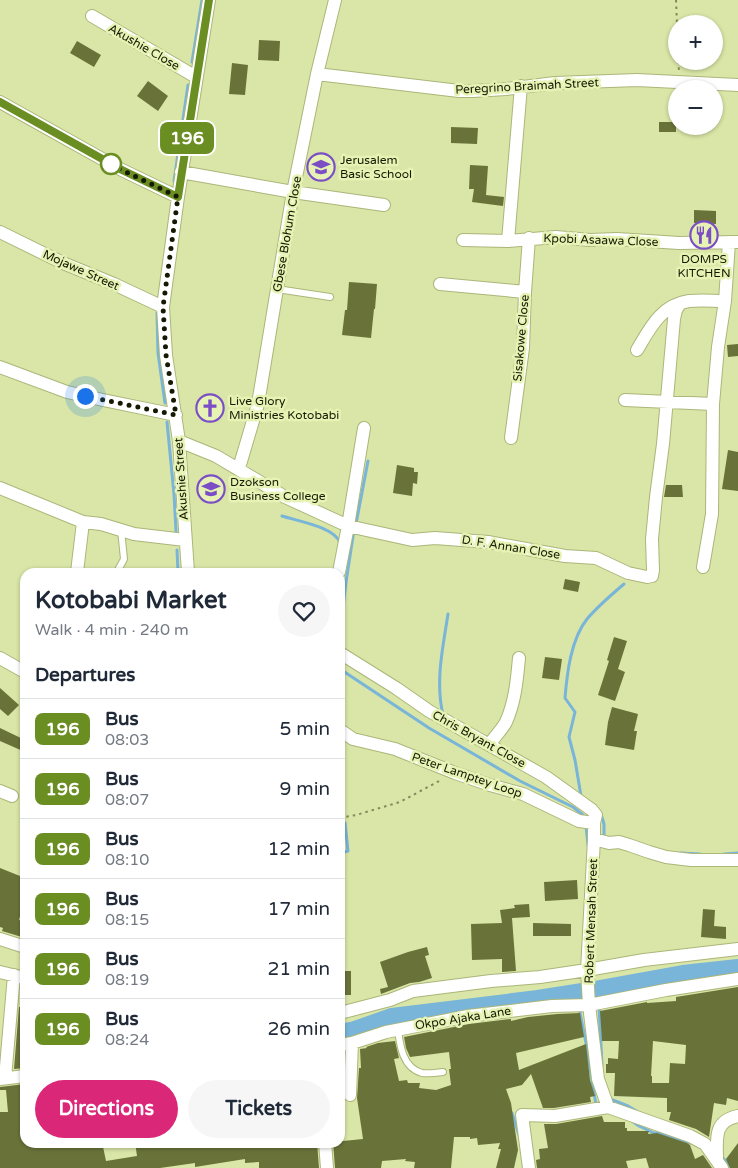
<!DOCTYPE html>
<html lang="en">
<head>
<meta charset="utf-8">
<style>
  :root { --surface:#fff; --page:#f6f6f7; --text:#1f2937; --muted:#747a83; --line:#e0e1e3; --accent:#db2777 }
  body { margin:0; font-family:"Varela Round",sans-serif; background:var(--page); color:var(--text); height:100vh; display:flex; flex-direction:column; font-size:19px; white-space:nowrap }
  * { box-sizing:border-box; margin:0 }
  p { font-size:16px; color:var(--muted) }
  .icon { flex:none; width:28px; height:28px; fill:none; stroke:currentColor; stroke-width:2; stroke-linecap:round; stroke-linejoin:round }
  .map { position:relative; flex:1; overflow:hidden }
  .side { position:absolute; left:20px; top:568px; width:325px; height:580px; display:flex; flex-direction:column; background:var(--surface); border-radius:15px; box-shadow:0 1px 4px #0004 }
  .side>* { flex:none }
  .badge { padding:0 10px; border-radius:8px; font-size:18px; line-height:32px }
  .fabs { position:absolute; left:668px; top:15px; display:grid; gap:10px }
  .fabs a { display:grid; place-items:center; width:55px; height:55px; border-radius:50%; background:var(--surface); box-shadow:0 1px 4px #0004; font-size:25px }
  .you { position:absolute; width:25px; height:25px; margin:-12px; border:4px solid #fff; border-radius:50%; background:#1a73e8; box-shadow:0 0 0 8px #1a73e833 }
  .map>.badge { position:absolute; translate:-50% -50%; box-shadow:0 0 0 2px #fff }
  h2 { padding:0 15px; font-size:19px; line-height:45px }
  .round { display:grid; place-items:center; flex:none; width:52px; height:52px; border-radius:26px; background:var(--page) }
  .summary { display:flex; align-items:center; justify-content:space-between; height:85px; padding:0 15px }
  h1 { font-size:24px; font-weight:800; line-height:38px }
  .button { display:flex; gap:10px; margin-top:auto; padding:10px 15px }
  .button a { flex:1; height:58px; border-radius:30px; background:var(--accent); color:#fff; font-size:20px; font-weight:800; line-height:58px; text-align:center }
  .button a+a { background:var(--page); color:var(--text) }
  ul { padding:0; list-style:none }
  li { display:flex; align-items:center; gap:15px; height:60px; padding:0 15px; border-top:1px solid var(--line) }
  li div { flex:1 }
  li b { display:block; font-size:19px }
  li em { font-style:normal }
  li .badge { min-width:55px; font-weight:700; text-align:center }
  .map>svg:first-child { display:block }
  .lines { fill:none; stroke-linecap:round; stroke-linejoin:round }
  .stream { stroke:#79b4d9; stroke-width:3 }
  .river { stroke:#79b4d9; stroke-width:20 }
  .building { fill:#697339; fill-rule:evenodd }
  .lane-casing { stroke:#abb679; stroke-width:8 }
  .street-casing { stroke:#abb679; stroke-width:14 }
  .path { stroke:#818a5d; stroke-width:2; stroke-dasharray:2.5 4; stroke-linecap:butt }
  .lane { stroke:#fff; stroke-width:6 }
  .street { stroke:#fff; stroke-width:12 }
  .line-casing { stroke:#fff; stroke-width:11 }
  .line { stroke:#6b8e23; stroke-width:8 }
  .walk { stroke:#151902; stroke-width:5; stroke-dasharray:0 9 }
  .stop-dot { fill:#fff; stroke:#6b8e23; stroke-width:2.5 }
  .labels { text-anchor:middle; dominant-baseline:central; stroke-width:5; stroke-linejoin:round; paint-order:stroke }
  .street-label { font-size:12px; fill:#151902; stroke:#e6f3b4 }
  .poi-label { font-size:12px; fill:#151902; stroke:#e6f3b4; text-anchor:start }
</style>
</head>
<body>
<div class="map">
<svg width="738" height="1168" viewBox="0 0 738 1168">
  <rect width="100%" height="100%" fill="#d9e6a7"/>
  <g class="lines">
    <path class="stream" d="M192 62 202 0
      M174 181 188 85
      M157 313 158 353 165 403
      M167 422 174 494 176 531
      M282 516C297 521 335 527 340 543
      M356 524 368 461
      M177 550 178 572
      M340 633 346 582 354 530
      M340 669 429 728 520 781 573 807 583 815 584 818
      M443 715C435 681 443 647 448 614
      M581 796 575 760 569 737 575 712 565 698C567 673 571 639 587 619 598 606 611 595 624 584
      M601 814 604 824V837
      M586 826 588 845
      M340 853 348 851 345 823
      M681 853 700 854
      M724 854 738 853
      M559 997 568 1001
      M599 1006 602 1065
      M579 1008 586 1043 596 1105
      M610 1099 628 1106 638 1112
      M512 1113 519 1135
      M632 1121 639 1126 654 1133H660L691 1143
      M721 1156 732 1168"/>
    <path class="river" d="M340 1034 355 1031 392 1018 538 1000 589 992 683 975 738 969"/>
  </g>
  <path class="building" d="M259 40 280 41 279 61 258 60Z
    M77 41 101 55 94 67 70 53Z
    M232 63 248 65 245 95 229 94Z
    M148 81 168 96 158 111 137 96Z
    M659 122H676V132H659Z
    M451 127 478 128 477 144 451 143Z
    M470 165 488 166 486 195 504 197 503 206 472 202 474 189H469Z
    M694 210 716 211V224L694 223Z
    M349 282 377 284 375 309H374L371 338 342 335 345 310H347Z
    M738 344V356L728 357 727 345Z
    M728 450 738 452V491L722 489Z
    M397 465 414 468V472H418L417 484 413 483 412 496 393 493Z
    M666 485H682L683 497H664Z
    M565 579 580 582 578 592 563 589Z
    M614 637 627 641 618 669 625 672 615 701 598 695 609 661 607 660Z
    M545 657 562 659 559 680 542 678Z
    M0 688 19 705 8 716 0 709Z
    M612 707 638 714 634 731H637L634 750 605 745 608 722Z
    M0 728 25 740V752L0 741Z
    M0 868 25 878V898L19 920 25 922V938L2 931 3 928 0 927Z
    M577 880 578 899 545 901 544 882Z
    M529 904 530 917 512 918 516 971 502 972V959L472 960 471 924 502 923 500 910 515 908 514 905Z
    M703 909 715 910 714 926 726 927V939L701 937Z
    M533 923 571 924V936H533Z
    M427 947 429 955 425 956 432 978 419 982 410 983 381 994 380 989 388 987 380 962 408 952Z
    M340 971H351V995H340Z
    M738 987V1101L727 1098 726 1105 714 1103 709 1137 696 1129 669 1120 671 1112H667V1098L614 1096 615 1073H606V1064H608V1058L618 1059 619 1041H602L600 1011 647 1002V1003L676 1001V997ZM653 1041 686 1045 685 1064 670 1063 669 1083H652V1076H651Z
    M19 1007H25V1068L14 1069Z
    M580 1013 584 1037 516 1053 519 1070 586 1044 590 1080 595 1096 590 1097 591 1102 554 1108H543L531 1074 522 1085 506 1089 511 1103 518 1150 514 1168H496L501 1149H498L500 1143 478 1145 477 1138 470 1139V1137H454L451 1168H414L415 1162 405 1161 406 1159 382 1161 381 1168H335L333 1142 363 1139 357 1098 359 1068H361L360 1049 367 1048 366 1047 378 1043 395 1041 399 1058 394 1059 399 1081 407 1080 408 1083H420L419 1088 436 1090 451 1085 449 1069H451L449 1052 410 1057 406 1048 404 1037 469 1024 511 1019V1021L528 1017 557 1014Z
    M25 1084V1142H102L106 1161 137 1156 135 1142H274V1147L307 1148V1142H317L319 1168H259V1162L245 1163V1159L195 1167V1163L160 1168H0V1112H8L6 1090H0V1087Z
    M602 1116 604 1122H625V1128H627V1131H649L648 1134 657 1133 687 1143 690 1145 695 1159 703 1155 712 1168H649L646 1158 626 1161 628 1168H537L536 1160 540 1159 539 1149 548 1148 544 1124H556Z
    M738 1143V1168H730L726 1159Z"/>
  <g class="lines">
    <g class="lane-casing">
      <path id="lane" d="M277 289 330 297
        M117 572 124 559 121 530
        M398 1030C400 1046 403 1068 422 1073 429 1074 436 1073 443 1072"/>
    </g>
    <g class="street-casing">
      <path id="street" d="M92 16 196 77
        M317 74 459 91H473L506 89 555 83 637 80 738 85
        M0 102 122 170 178 197
        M181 172 293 192 384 205
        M0 232 63 263 114 284 163 307
        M463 240 508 241 556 237 590 240 617 239 679 243 738 242
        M508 241 521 86
        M440 284 525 292
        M637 350C650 328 661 305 689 301 701 300 713 301 725 301
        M0 367 67 392 103 400 176 415
        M625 400 713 404
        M511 438 523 348 525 292 529 238
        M179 441 216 456 285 497 348 526 412 540 435 538 488 542 565 556 596 558 628 573 647 577 652 576 653 570 652 539 656 497 663 444 674 319 676 310 680 304
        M239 468 258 404 293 192 317 74 335 0
        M0 488 83 522 101 524 134 534 185 540
        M703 567 712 514 713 404 718 347 725 301 729 242
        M77 572 83 522
        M188 572 179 441 166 355 163 307 178 197 209 0
        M339 572 348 526 364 428
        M340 653 396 688 429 711 546 777 592 810 596 815 594 823V839L587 970 589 1005 598 1079 608 1107 690 1136 705 1144 722 1168
        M0 658 23 671
        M340 730 353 739 395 749 455 773 490 785 523 794 579 821 594 823
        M489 745C494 737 502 730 506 722 515 702 517 680 519 658
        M0 791 12 796
        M594 839 609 843 619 842 629 845 649 852 666 857 691 860H738
        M0 939 25 947
        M0 972 25 978
        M340 1013 390 1000 413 991 491 981 540 977 587 970 644 960 738 949
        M340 1045 352 1043 386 1032 468 1016 552 1006 589 1005 666 990 738 979
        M5 1078 14 975
        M0 1079 25 1076
        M350 1095 352 1043
        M325 1142 327 1168
        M717 1160C717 1139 713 1121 738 1116
        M529 1168 522 1115 555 1116 608 1107"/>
    </g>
    <path class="path" d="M676 0 677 24
      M678 61 679 71
      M340 818 356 815 400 802 441 780
      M83 1143 85 1142"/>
    <use href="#lane" class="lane"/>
    <use href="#street" class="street"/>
  </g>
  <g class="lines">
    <g class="line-casing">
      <path id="line" d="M0 102 122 170 178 197 209 0"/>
    </g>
    <use href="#line" class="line"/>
    <path class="walk" d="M85 396 176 415 166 355 163 307 178 197 122 170 107 162 111 164"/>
  </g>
  <defs>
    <g id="school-ring" transform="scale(1.4375)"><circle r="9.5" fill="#e6f3b4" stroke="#7b4ec6" stroke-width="1.5"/><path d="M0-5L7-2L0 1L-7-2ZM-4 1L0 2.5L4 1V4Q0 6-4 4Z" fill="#7b4ec6"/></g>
    <g id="restaurant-ring" transform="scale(1.4375)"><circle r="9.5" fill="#e6f3b4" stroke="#7b4ec6" stroke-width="1.5"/><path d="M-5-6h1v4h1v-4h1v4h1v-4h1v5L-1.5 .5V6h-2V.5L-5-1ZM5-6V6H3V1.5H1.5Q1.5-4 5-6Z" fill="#7b4ec6"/></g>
    <g id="church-ring" transform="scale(1.4375)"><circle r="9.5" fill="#e6f3b4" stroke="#7b4ec6" stroke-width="1.5"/><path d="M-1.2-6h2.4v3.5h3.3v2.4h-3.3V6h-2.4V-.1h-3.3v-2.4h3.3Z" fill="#7b4ec6"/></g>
  </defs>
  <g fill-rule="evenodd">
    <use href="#school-ring" x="321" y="167"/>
    <use href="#restaurant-ring" x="704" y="235"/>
    <use href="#church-ring" x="210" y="408"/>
    <use href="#school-ring" x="211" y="489"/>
  </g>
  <circle class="stop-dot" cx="111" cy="164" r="10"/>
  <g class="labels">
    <g class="street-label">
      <text transform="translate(144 47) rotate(30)">Akushie Close</text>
      <text transform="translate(527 86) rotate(-3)">Peregrino Braimah Street</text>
      <text transform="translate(287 234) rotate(-80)">Gbese Blohum Close</text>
      <text transform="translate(601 240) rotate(2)">Kpobi Asaawa Close</text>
      <text transform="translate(81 270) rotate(24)">Mojawe Street</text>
      <text transform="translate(521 338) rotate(-85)">Sisakowe Close</text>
      <text transform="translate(181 479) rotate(-94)">Akushie Street</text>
      <text transform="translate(511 547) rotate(9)">D. F. Annan Close</text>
      <text transform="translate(479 739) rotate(29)">Chris Bryant Close</text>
      <text transform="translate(467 775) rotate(19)">Peter Lamptey Loop</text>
      <text transform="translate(591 921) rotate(-88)">Robert Mensah Street</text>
      <text transform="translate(463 1018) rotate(-9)">Okpo Ajaka Lane</text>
    </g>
    <g class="poi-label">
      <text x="340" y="160">Jerusalem<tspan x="340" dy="14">Basic School</tspan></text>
      <text x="704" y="259" text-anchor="middle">DOMPS<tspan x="704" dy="14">KITCHEN</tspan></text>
      <text x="229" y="401">Live Glory<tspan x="229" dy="14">Ministries Kotobabi</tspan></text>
      <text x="230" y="482">Dzokson<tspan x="230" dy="14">Business College</tspan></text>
    </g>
  </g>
</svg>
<div class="fabs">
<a>+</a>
<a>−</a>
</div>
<div class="you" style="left:85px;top:396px"></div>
<b class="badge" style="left:187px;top:138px;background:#6b8e23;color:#fff">196</b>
<section class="side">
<div class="summary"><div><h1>Kotobabi Market</h1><p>Walk · 4 min · 240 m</p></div><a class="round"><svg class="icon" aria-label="heart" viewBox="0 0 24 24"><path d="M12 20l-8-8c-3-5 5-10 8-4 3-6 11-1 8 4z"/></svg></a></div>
<h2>Departures</h2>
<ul>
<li><span class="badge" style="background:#6b8e23;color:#fff">196</span><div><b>Bus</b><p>08:03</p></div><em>5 min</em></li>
<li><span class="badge" style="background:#6b8e23;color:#fff">196</span><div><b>Bus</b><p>08:07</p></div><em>9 min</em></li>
<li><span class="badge" style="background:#6b8e23;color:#fff">196</span><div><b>Bus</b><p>08:10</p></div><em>12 min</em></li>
<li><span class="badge" style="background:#6b8e23;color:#fff">196</span><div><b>Bus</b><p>08:15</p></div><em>17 min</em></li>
<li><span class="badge" style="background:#6b8e23;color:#fff">196</span><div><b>Bus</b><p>08:19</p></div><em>21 min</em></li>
<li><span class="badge" style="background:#6b8e23;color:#fff">196</span><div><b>Bus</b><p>08:24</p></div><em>26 min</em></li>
</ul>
<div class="button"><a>Directions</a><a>Tickets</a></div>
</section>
</div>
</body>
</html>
